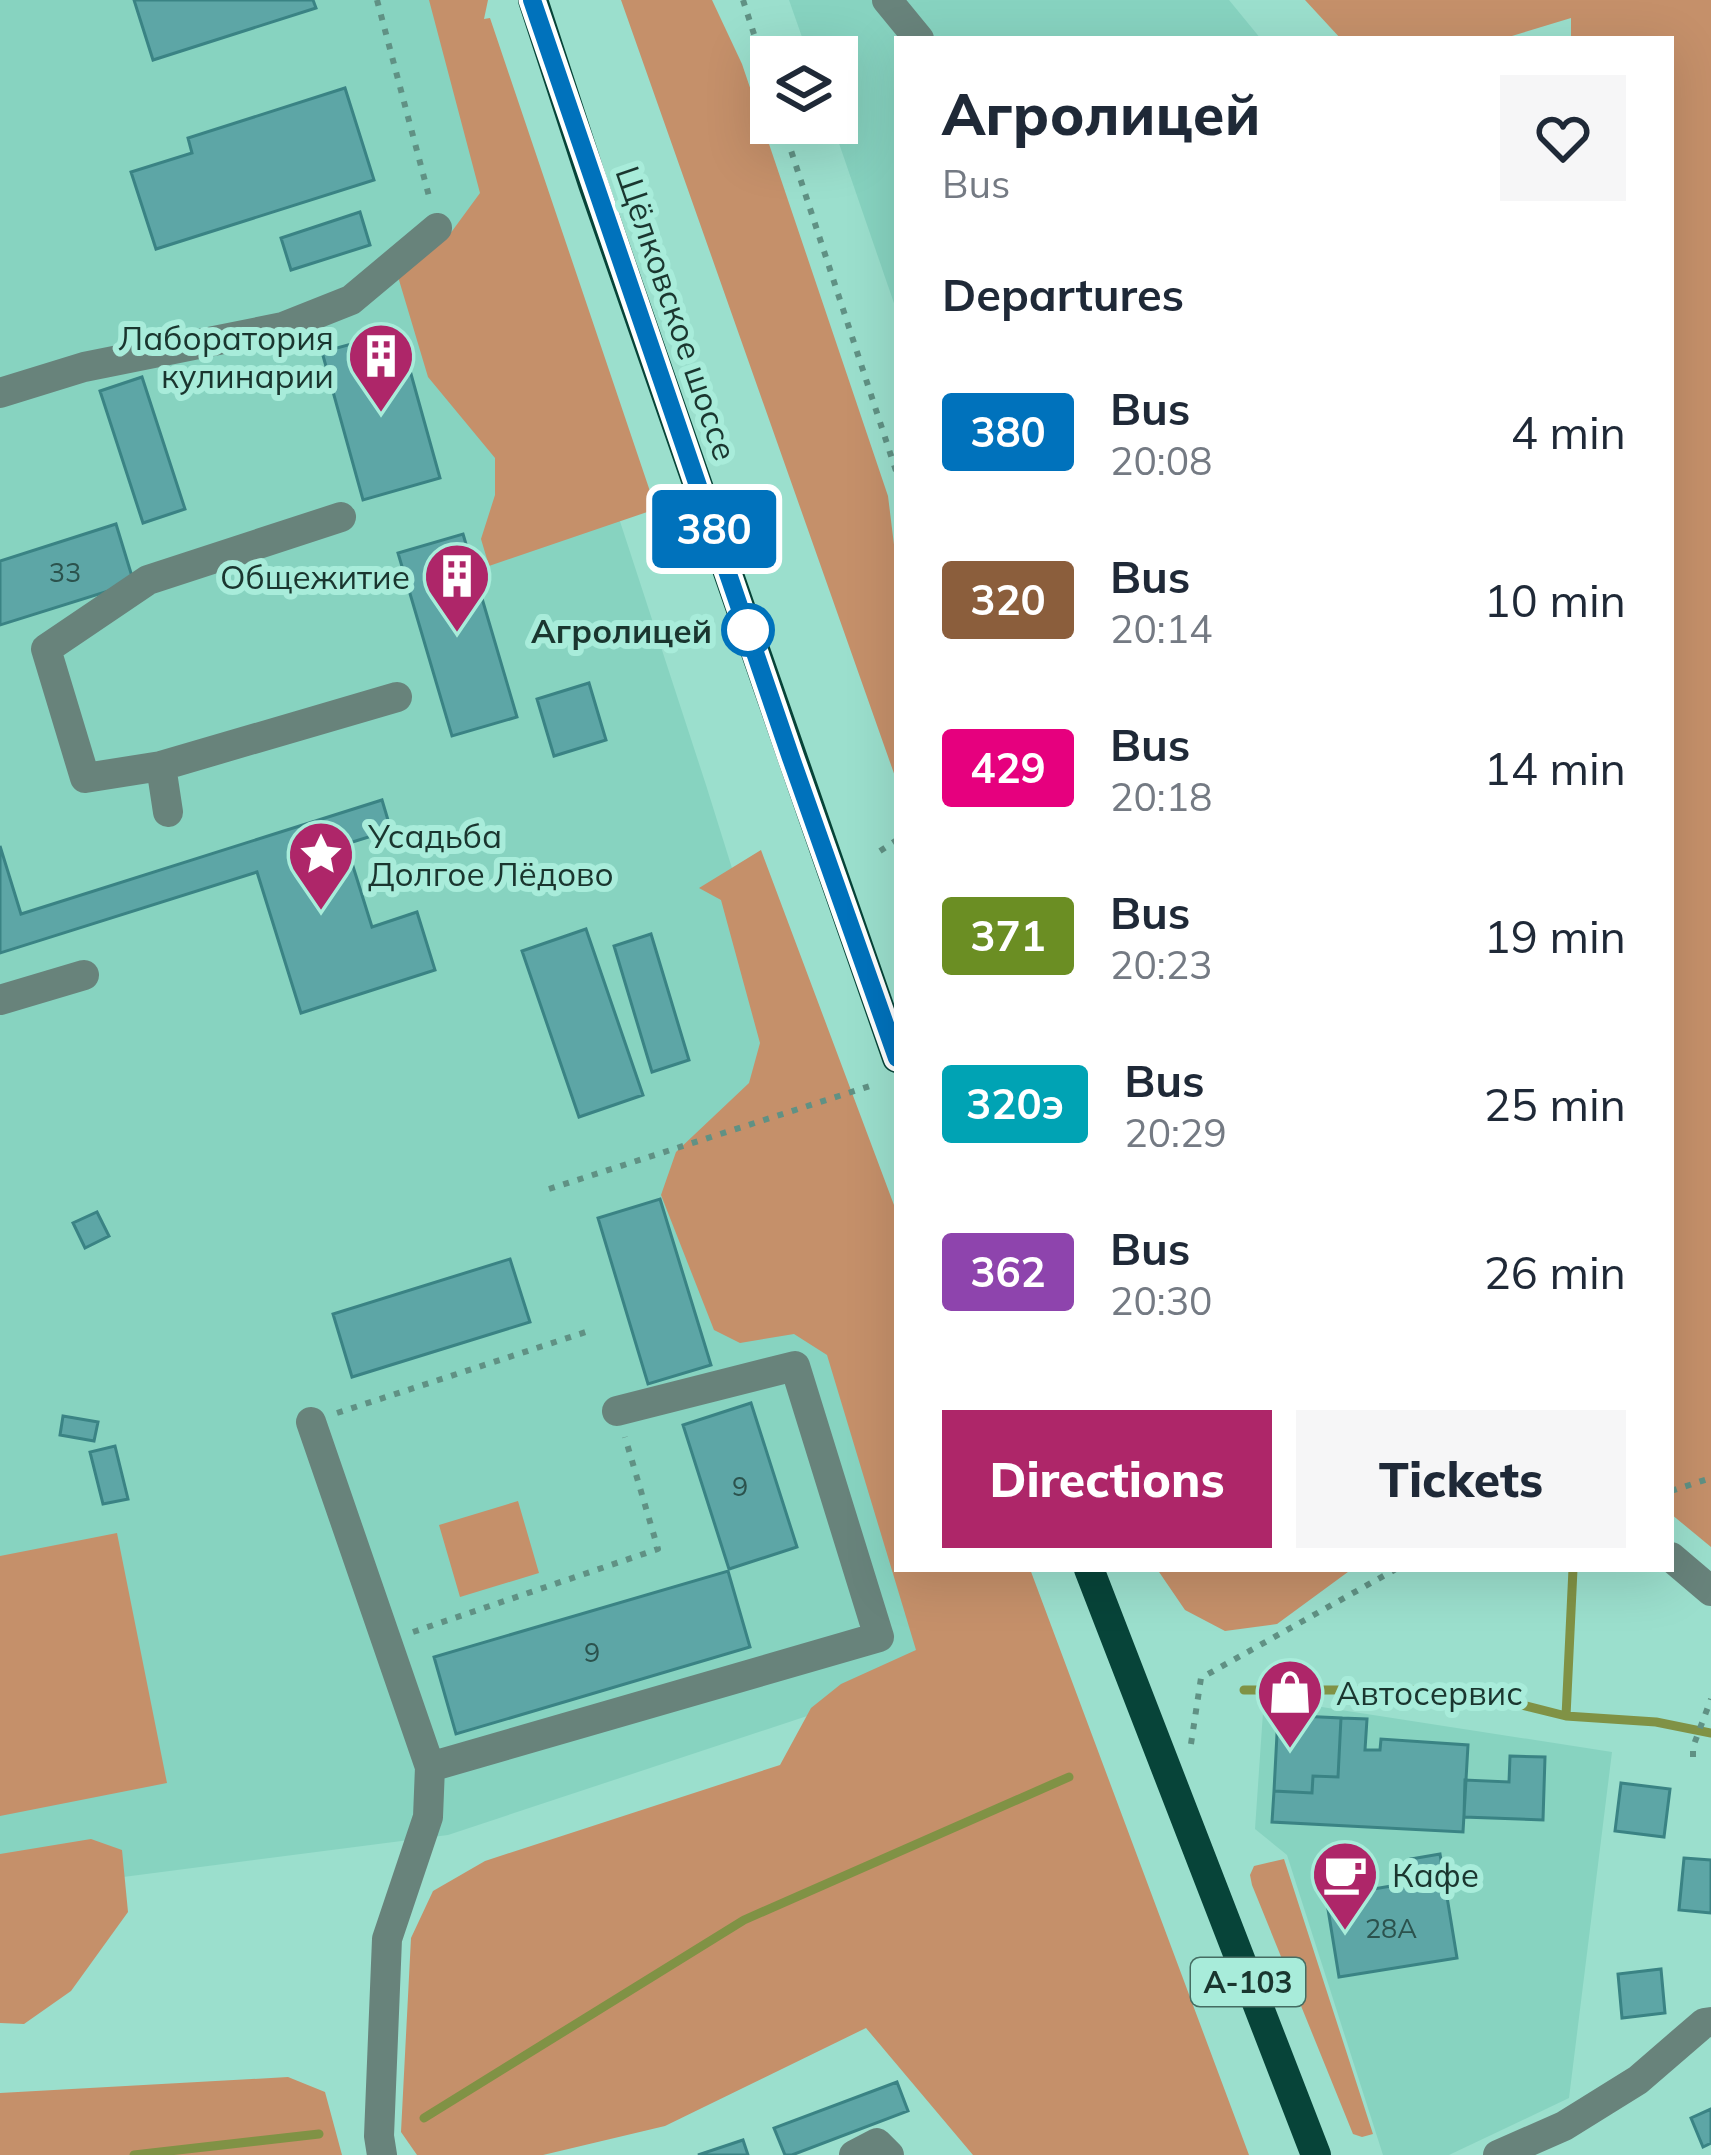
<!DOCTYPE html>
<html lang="en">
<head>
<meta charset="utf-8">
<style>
  :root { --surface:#fff; --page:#f6f6f7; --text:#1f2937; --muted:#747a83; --accent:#ae2669 }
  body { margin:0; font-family:Mulish,sans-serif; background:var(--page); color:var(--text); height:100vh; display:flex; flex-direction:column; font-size:45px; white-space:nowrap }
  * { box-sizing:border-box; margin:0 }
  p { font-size:39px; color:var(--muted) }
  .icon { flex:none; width:66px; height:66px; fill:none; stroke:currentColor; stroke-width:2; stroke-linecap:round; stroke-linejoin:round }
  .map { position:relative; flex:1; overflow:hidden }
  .panel { position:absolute; left:894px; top:36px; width:780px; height:1536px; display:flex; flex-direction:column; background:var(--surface); border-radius:0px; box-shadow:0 12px 48px #0002 }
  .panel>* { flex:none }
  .badge { padding:0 24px; border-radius:9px; font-size:42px; line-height:78px }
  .controls { position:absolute; left:750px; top:36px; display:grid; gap:24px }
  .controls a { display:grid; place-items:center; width:108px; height:108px; border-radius:0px; background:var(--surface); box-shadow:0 12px 48px #0002; font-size:60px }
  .map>.badge { position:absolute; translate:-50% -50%; box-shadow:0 0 0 6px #fff }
  h2 { padding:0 48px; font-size:45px; line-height:108px }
  .round { display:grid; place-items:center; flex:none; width:126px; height:126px; border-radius:0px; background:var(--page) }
  .summary { display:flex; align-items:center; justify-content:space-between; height:204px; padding:0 48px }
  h1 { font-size:57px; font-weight:800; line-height:90px }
  .button { display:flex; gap:24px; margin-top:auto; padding:24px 48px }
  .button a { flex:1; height:138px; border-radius:0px; background:var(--accent); color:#fff; font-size:48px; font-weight:800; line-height:138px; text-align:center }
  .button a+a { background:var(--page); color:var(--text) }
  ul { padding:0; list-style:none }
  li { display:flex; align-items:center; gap:36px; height:168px; padding:0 48px }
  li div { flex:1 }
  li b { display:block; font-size:45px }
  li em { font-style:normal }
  li .badge { min-width:132px; font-weight:700; text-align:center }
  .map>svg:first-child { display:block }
  .built { fill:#87d3c0 }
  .green { fill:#c5906a }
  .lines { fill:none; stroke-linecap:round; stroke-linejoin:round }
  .stream { stroke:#809245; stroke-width:9 }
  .building { fill:#5da6a6; stroke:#3a8384; stroke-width:3 }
  .path { stroke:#609184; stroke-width:6; stroke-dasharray:6 9; stroke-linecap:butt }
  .minor { stroke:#68837b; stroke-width:30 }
  .major { stroke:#074439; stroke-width:30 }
  .line-casing { stroke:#fff; stroke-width:27 }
  .line { stroke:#0072bc; stroke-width:18 }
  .stop-dot { fill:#fff; stroke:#0072bc; stroke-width:6 }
  .labels { text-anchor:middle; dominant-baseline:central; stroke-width:12; stroke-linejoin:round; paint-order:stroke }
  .number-label { font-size:27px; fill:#2b524d }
  .shield { fill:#a8ecda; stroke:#456d62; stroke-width:3 }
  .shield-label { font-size:30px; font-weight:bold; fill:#1a362f }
  .street-label { font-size:33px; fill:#1a362f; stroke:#a8ecda }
  .poi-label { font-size:33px; fill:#1a362f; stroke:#a8ecda; text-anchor:start }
  .stop-label { font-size:33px; font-weight:bold; fill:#1a362f; stroke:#a8ecda; text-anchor:end }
</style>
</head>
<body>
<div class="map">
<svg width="1711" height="2155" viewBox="0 0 1711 2155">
  <rect width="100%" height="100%" fill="#9bdfcd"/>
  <path class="built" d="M0 0H450L706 785 897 1396V1569L979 1659 448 1835 0 1893Z
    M789 0H1229L1261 39H897V312L832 123H837V57H809Z
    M1264 1698 1612 1752 1569 2098 1449 2155H1383L1287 1855 1255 1829Z"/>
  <path class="green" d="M429 0H488L484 19 490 18 656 509 489 566 481 539 495 495V458L428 377 396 270 447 238 480 193Z
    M621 0H712L742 64 888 496 897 569V782Z
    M1305 0H1711V1547L1671 1514V39H1571V18L1502 39H1341Z
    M761 850 897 1213V1569H1030L1249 2155H973L866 2028 665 2126 543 2155H417L401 2132 411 1938 433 1891 485 1861 780 1765 811 1708 841 1684 916 1650 827 1355 794 1334 740 1343 714 1330 661 1195 676 1152 749 1083 760 1043 721 900 699 888Z
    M518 1501 539 1573 460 1597 439 1525Z
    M117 1533 167 1783 0 1816V1556Z
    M1157 1569H1352L1277 1624 1225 1631 1185 1610Z
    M91 1839 122 1850 128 1912 71 1991 24 2024 0 2023V1854Z
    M1284 1859 1373 2134 1362 2137 1353 2134 1252 1885 1250 1875 1254 1866Z
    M288 2077 325 2092 342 2155H0V2093Z"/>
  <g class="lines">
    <path class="stream" d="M1244 1690H1462L1566 1716 1656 1722 1711 1733
      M1566 1716 1573 1569
      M424 2118 744 1920 1069 1777
      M134 2155 319 2134"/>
  </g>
  <path class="building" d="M134 0H313L316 8 153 60Z
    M345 88 374 180 156 249 131 172 192 153 188 138Z
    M360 212 370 245 291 270 281 238Z
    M399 331 440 478 363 500 322 352Z
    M142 377 185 509 143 523 100 391Z
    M116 524 134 583 0 625V561Z
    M463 534 517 717 452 736 398 553Z
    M589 683 606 740 554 756 537 699Z
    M382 800 391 830 346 844 372 927 417 912 435 970 301 1013 257 872 0 953V846L21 914Z
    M586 929 643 1095 579 1117 522 951Z
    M651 934 689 1060 652 1072 614 946Z
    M660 1199 711 1365 648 1384 598 1218Z
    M97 1212 109 1236 85 1248 73 1223Z
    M510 1259 530 1322 352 1377 333 1314Z
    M751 1403 797 1547 729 1569 683 1425Z
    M63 1416 98 1422 94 1441 60 1435Z
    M115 1446 128 1499 103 1504 90 1452Z
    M728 1571 750 1647 456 1734 434 1657Z
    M1278 1715 1341 1718 1338 1777 1313 1776 1312 1793 1274 1791Z
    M1341 1718 1367 1719 1365 1750H1380L1381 1739 1468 1745 1463 1832 1272 1822 1274 1791 1312 1793 1313 1776 1338 1777Z
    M1510 1756 1545 1757 1543 1820 1464 1817 1465 1780 1509 1782Z
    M1621 1783 1670 1789 1664 1837 1615 1831Z
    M1440 1854 1457 1958 1339 1977 1326 1897 1415 1882 1411 1859Z
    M1684 1858 1711 1860V1913L1679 1910Z
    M1661 1969 1665 2013 1622 2018 1618 1974Z
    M897 2082 908 2111 792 2155H785L774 2128Z
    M1711 2109V2143L1703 2147 1691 2118Z
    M743 2140 748 2155H698Z"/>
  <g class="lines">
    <path class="path" d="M377 0 430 200
      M743 0 771 87
      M782 123 897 474
      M880 851 897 840
      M549 1189 870 1086
      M337 1413 592 1330
      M1671 1491 1711 1478
      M413 1632 658 1549 625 1437
      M1191 1744 1201 1678 1396 1569
      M1693 1757V1747L1711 1699"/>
    <path class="minor" d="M887 0 919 39
      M0 393 84 367 283 327 351 300 437 228
      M161 766 85 778 46 649 148 580 341 517
      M168 812 161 766 397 697
      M0 1000 84 975
      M311 1422 430 1767 428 1817 387 1939 379 2136 382 2155
      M1671 1557 1711 1591
      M430 1767 879 1637 795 1366 617 1411
      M854 2155 877 2143 889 2155
      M1498 2155 1564 2126 1638 2080 1704 2023 1711 2022"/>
    <path class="major" d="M533 0 593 184 897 1058
      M1089 1569 1316 2155"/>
  </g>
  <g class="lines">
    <g class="line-casing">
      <path id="line" d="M532 0 791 758 897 1058"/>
    </g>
    <use href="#line" class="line"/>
  </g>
  <defs>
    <g id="building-pin" transform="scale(3.45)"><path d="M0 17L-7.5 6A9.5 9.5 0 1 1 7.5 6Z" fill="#ae2669" stroke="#a8ecda"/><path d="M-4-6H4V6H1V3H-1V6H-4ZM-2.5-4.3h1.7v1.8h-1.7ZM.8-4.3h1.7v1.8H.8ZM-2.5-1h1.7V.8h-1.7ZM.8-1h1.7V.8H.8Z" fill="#fff"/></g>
    <g id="sight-pin" transform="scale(3.45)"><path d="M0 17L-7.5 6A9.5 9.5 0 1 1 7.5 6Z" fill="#ae2669" stroke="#a8ecda"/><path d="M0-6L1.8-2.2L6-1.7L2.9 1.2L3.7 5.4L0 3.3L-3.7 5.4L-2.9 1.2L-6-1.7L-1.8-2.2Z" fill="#fff"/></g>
    <g id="shop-pin" transform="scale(3.45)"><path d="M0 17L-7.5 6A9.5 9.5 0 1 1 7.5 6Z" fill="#ae2669" stroke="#a8ecda"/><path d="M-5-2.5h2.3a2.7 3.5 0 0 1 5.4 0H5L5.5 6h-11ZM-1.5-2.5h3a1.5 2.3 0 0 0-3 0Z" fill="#fff"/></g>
    <g id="cafe-pin" transform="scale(3.45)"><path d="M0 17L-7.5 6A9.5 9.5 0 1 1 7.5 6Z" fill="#ae2669" stroke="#a8ecda"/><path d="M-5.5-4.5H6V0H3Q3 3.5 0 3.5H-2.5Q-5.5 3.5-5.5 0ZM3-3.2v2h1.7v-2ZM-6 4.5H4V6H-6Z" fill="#fff"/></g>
  </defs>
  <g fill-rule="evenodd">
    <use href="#building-pin" x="381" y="356"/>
    <use href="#building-pin" x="457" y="576"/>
    <use href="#sight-pin" x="321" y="854"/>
    <use href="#shop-pin" x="1290" y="1692"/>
    <use href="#cafe-pin" x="1345" y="1874"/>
  </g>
  <circle class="stop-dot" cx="748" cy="630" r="24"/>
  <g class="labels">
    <g class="number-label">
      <text x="65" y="572">33</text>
      <text x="740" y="1486">9</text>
      <text x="592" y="1652">9</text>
      <text x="1391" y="1928">28А</text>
    </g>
    <rect class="shield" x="1191" y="1958" width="114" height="48" rx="9"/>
    <g class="shield-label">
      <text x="1248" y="1982">А-103</text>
    </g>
    <g class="street-label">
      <text transform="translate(677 313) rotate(71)">Щёлковское шоссе</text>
    </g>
    <g class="poi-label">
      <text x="334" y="337" text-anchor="end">Лаборатория<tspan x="334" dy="38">кулинарии</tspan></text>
      <text x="410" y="576" text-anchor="end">Общежитие</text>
      <text x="368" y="835">Усадьба<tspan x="368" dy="38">Долгое Лёдово</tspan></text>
      <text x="1336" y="1692">Автосервис</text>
      <text x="1392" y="1874">Кафе</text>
    </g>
    <g class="stop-label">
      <text x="712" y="630">Агролицей</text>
    </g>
  </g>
</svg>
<div class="controls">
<a><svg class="icon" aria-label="layers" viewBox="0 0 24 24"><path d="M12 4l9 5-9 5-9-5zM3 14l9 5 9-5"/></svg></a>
</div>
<b class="badge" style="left:714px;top:529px;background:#0072bc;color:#fff">380</b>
<section class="panel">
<div class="summary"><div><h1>Агролицей</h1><p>Bus</p></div><a class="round"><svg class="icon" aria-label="heart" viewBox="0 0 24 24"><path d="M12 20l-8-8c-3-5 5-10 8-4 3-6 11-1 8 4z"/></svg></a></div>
<h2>Departures</h2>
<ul>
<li><span class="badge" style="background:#0072bc;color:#fff">380</span><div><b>Bus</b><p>20:08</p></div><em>4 min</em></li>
<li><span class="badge" style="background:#8b5e3c;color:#fff">320</span><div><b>Bus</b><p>20:14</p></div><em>10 min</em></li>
<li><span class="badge" style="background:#e6007e;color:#fff">429</span><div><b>Bus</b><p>20:18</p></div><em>14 min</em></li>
<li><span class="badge" style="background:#6b8e23;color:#fff">371</span><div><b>Bus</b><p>20:23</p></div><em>19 min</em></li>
<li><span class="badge" style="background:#00a3b4;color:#fff">320э</span><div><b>Bus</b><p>20:29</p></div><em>25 min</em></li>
<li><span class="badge" style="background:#8e44ad;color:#fff">362</span><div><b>Bus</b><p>20:30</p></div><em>26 min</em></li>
</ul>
<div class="button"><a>Directions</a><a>Tickets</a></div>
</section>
</div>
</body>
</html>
